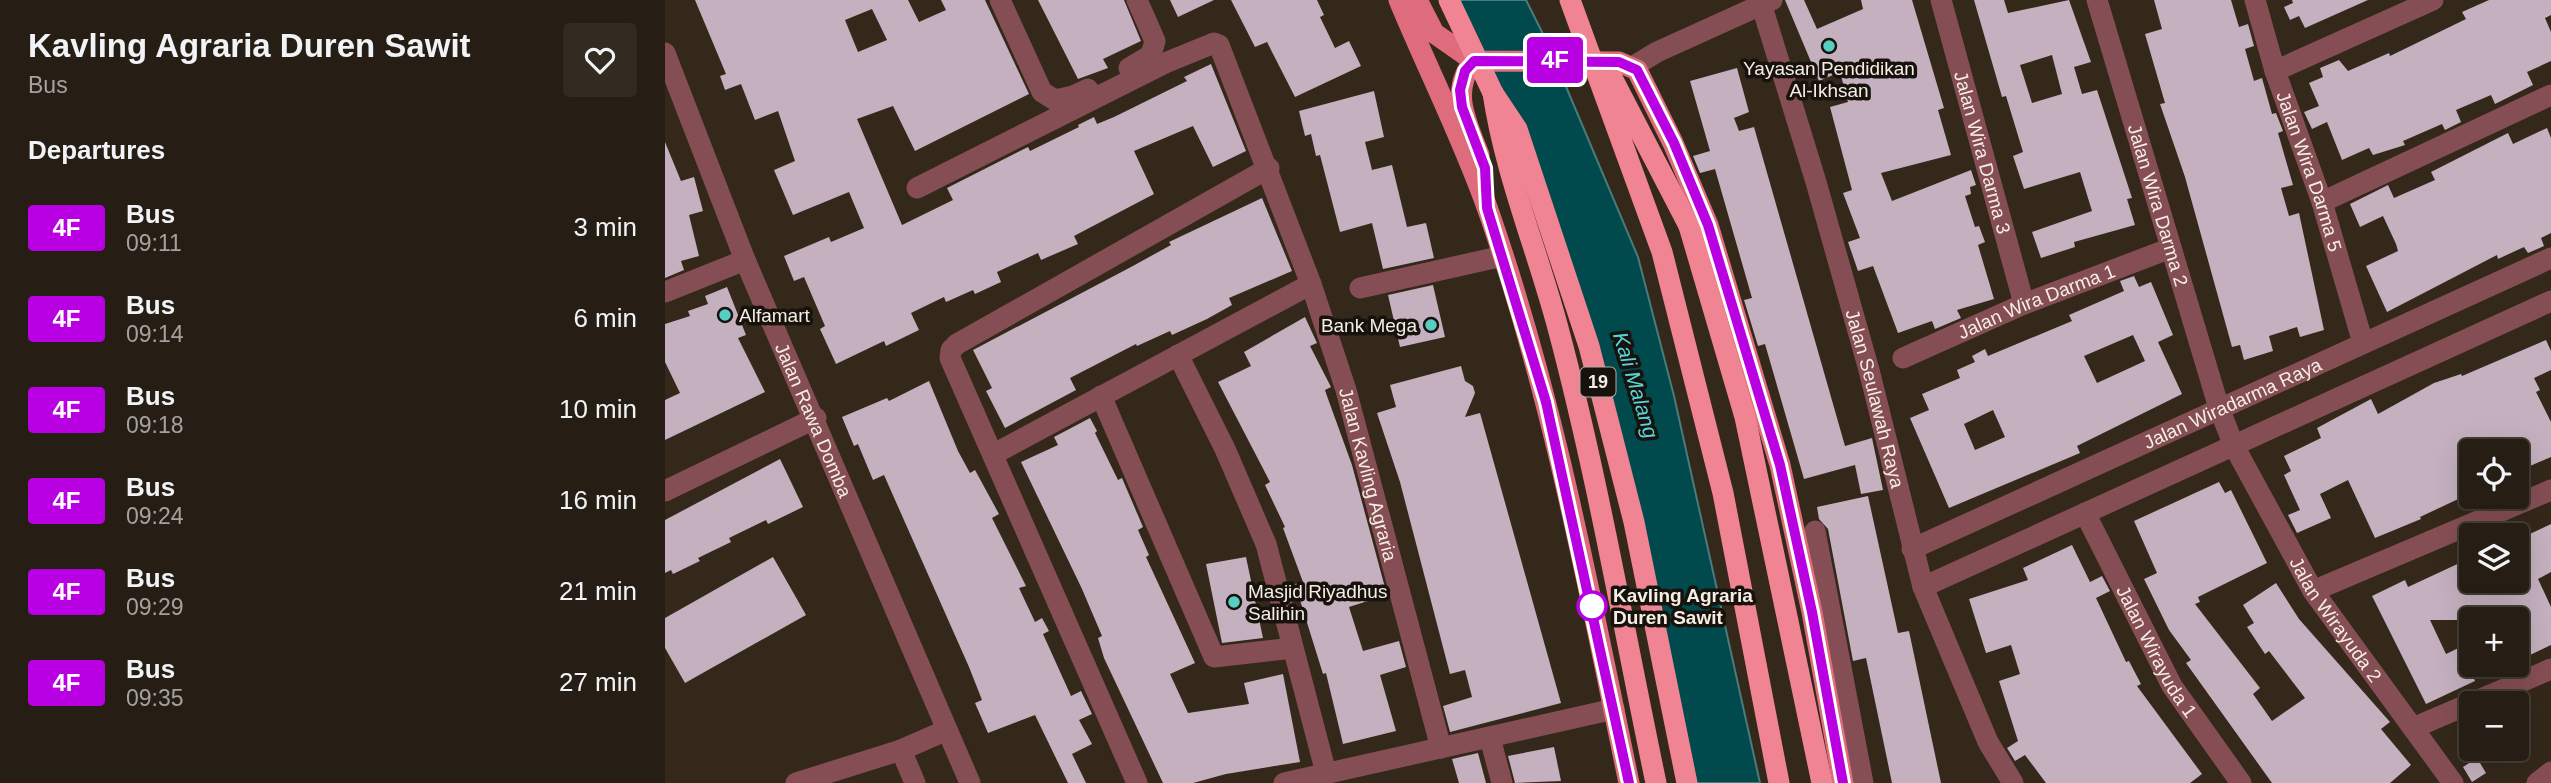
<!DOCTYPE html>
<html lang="en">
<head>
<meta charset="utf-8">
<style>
  :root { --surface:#261e14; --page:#322b22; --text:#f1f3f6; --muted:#a4a2a0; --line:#423c34 }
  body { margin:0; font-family:Arial,sans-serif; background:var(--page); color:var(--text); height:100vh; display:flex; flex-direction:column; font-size:26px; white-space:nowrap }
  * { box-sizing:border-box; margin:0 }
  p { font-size:23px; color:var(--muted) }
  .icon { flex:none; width:38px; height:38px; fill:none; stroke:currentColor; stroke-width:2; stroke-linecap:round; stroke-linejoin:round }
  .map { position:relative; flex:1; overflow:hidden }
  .panel { display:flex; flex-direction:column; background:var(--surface); width:665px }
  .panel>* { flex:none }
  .badge { padding:0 14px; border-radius:5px; font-size:24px; line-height:46px }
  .buttons { position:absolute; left:1794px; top:439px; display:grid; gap:14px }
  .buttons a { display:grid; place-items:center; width:70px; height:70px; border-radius:7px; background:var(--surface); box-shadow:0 7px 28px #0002,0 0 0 2px var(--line); font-size:35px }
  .map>.badge { position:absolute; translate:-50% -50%; box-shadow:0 0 0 4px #fff }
  h2 { padding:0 28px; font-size:26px; line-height:63px }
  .round { display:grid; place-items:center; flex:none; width:74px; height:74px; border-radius:7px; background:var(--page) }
  .overview { display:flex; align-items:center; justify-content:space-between; height:119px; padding:0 28px }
  h1 { font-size:33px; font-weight:700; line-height:52px }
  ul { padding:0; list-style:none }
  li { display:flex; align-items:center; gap:21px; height:91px; padding:0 28px }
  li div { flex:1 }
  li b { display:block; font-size:26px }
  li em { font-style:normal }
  li .badge { min-width:77px; font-weight:700; text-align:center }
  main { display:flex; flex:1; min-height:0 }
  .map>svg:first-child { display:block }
  .water { fill:#004a4e; stroke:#4a7b7b; stroke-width:2 }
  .building { fill:#c4b0be; fill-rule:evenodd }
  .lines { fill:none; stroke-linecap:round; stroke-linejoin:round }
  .minor { stroke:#854e54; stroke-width:21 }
  .major { stroke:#de6c7c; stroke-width:21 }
  .highway { stroke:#f18492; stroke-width:21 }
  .highway-bridge { stroke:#f18492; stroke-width:21 }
  .line-casing { stroke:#fff; stroke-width:16 }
  .line { stroke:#b900e2; stroke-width:10 }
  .poi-dot { fill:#57cec1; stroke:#17120c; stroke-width:2.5 }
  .stop-dot { fill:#fff; stroke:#b900e2; stroke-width:3.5 }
  .labels { text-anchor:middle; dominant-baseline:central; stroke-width:7; stroke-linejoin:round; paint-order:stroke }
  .shield { fill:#17120c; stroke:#b2aca4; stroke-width:2 }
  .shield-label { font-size:18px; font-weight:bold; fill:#f5eee5 }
  .poi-label { font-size:19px; fill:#f5eee5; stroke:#17120c; text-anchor:start }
  .street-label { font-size:19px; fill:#f5eee5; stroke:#17120c }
  .stop-label { font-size:19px; font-weight:bold; fill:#f5eee5; stroke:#17120c; text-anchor:start }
  .water-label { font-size:21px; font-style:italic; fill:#57d4dc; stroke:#17120c }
</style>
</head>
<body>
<main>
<section class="panel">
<div class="overview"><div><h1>Kavling Agraria Duren Sawit</h1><p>Bus</p></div><a class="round"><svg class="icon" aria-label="heart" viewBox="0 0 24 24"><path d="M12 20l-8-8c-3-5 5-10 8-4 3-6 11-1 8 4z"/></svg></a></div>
<h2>Departures</h2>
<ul>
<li><span class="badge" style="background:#b900e2;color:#fff">4F</span><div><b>Bus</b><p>09:11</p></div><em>3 min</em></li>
<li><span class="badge" style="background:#b900e2;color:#fff">4F</span><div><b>Bus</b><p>09:14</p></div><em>6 min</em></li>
<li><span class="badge" style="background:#b900e2;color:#fff">4F</span><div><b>Bus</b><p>09:18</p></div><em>10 min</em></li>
<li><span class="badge" style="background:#b900e2;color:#fff">4F</span><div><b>Bus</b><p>09:24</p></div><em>16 min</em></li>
<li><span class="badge" style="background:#b900e2;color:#fff">4F</span><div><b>Bus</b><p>09:29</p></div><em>21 min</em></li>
<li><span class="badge" style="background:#b900e2;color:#fff">4F</span><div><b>Bus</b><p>09:35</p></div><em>27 min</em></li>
</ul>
</section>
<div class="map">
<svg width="1886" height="783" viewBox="0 0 1886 783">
  <rect width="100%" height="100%" fill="#33281a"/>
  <path class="water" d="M784 0H861L883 44 973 257 1009 396 1095 783H1022L947 434 852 129Z"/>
  <path class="building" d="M30 0H243L254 22 281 10 276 0H320L364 94 250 151 228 106 192 119 237 225 288 200 282 188 363 147 365 151 414 127 413 125 429 117 432 124 449 117 522 81 519 77 546 64 581 151 548 167 528 126 469 151 489 194 409 236 413 244 376 260 373 253 332 272 336 282 310 294 308 290 281 302 279 297 246 313 254 330 221 346 219 341 171 364 155 329 160 326 139 277 129 281 119 256 164 237 166 242 199 228 184 192 128 215 109 170 130 161 113 111 90 120 76 84 60 90 55 76 61 74ZM207 9 222 40 193 52 180 20Z
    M373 0H459L476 41 438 59 443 68 413 79Z
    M505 0H549L513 17Z
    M566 0H652L659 15 655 17 670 48 684 41 696 66 630 97 602 42 590 47Z
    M1120 0H1139L1152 29 1198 9 1196 0H1247L1279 108 1273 110 1286 155 1216 173 1227 201 1306 170 1311 185 1305 187 1306 194 1300 196 1310 227 1314 226 1320 242 1313 245 1329 299 1292 310 1296 318 1270 329 1267 321 1233 333 1208 266 1193 271 1183 242 1195 238 1178 193 1187 190 1165 107 1183 102 1175 72 1154 81Z
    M1309 0H1339L1343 13 1404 0 1426 62 1409 67 1417 94 1432 90 1467 198 1462 199 1470 225 1409 242 1410 247 1376 258 1367 232 1427 211 1415 172 1359 189 1348 156 1358 152 1341 96 1337 97ZM1387 55 1397 94 1367 103 1355 65Z
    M1489 0H1566L1574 27 1583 24 1589 46 1580 49 1589 81 1597 78 1607 114 1611 113 1618 131 1613 133 1628 185 1616 188 1624 216 1634 213 1659 330 1635 337 1632 327 1604 336 1608 351 1579 360 1575 345 1567 347 1520 177 1495 104 1500 103 1480 34 1497 29Z
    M1627 0H1703L1640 28 1634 16 1625 20 1619 7 1628 3Z
    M1824 0H1886V15L1880 18 1886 32V61L1862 72 1868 85 1830 104 1826 95 1791 110 1796 122 1780 130 1777 124 1738 141 1740 145 1708 155 1704 148 1677 160 1662 122 1647 129 1639 112 1654 106 1644 83 1658 77 1655 68 1674 60 1683 71 1724 53 1725 56 1801 19 1797 12Z
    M1072 68 1084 112 1069 118 1074 131 1089 127 1180 446 1207 438 1218 490 1196 494 1190 465 1139 479 1100 344 1093 346 1079 300 1087 298 1050 169 1035 173 1028 156 1045 151 1025 81Z
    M709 91 719 137 700 142 707 170 727 165 742 227 761 223 769 258 718 269 707 223 675 232 655 155 651 156 646 134 640 136 634 111Z
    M1882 128 1886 138V233L1876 238 1879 246 1863 253 1859 247 1833 259 1832 255 1722 312 1701 266 1733 251 1731 244 1718 216 1695 227 1685 204 1723 185 1729 198 1770 180 1766 172 1843 133 1848 144Z
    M0 142 16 181 29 177 38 211 24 215 34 256 16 261 19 270 0 278Z
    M597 198 627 271 564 298 567 305 542 319 507 335 505 331 472 346 471 344 405 378 411 390 340 428 321 391 327 388 308 350 466 267 506 245 504 242Z
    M1469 276 1474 287 1486 282 1508 335 1493 342 1517 394 1412 446 1415 453 1284 508 1245 418 1264 410 1257 394 1295 378 1292 370 1310 362 1307 356 1320 349 1323 356 1407 321 1404 315 1459 291 1455 281ZM1468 335 1480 361 1432 383 1419 356ZM1328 410 1340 437 1310 450 1299 424Z
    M768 285 780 337 735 347 723 295Z
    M62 287 81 335 73 338 100 392 0 440V400L15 393 0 362V324L25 316 23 311 43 304 40 296Z
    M640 317 652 343 645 346 666 387 660 390 662 396 687 465 722 595 684 607 698 651 734 641 741 667 715 675 731 731 678 744 661 673 658 674 630 584 638 582 618 528 620 527 600 485 605 482 553 382 586 366 579 352Z
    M1881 340 1886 351V370L1869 378 1875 390 1871 392 1886 422V457L1865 466 1858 452H1806V493L1755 517 1756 519 1710 538 1683 480 1655 494 1666 518 1632 533 1623 515 1635 510 1619 475 1626 471 1619 456 1656 438 1652 428 1706 399 1713 414 1769 383 1796 374 1797 376Z
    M796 366 800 381 808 386 810 393 800 417 815 413 896 703 785 732 778 706 807 697 800 670 785 674 735 482 712 413 731 407 725 385Z
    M264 381 293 451 305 473 310 470 334 514 327 518 361 586 354 588 370 622 377 618 384 631 378 634 406 696 416 691 427 714 414 720 427 744 407 754 421 783H403L370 715 323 733 310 703 317 700 304 667 219 475 208 480 193 444 189 446 177 417 222 398 224 401Z
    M425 418 432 431 430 433 453 480 457 478 478 527 473 530 484 555 481 557 530 663 505 674 523 713 584 704 579 683 618 674 635 762 561 774 528 783H498L439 658 433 638 437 636 417 589 356 462 393 445 389 437Z
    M115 459 138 507 103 524 101 520 64 538 66 542 33 558 35 561 8 574 6 570 0 573V520Z
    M1554 482 1560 493 1566 490 1602 563 1533 597 1535 602 1530 604 1595 688 1588 694 1607 721 1640 698 1604 651 1600 654 1582 627 1589 623 1578 605 1611 583 1634 619 1725 722 1716 729 1746 765 1725 783H1607L1521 663 1526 660 1504 630 1479 579 1492 573 1469 521Z
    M1203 496 1233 633 1244 631 1276 783H1227L1201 658 1188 661 1163 529 1154 519 1152 507Z
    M1886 524V572L1873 579 1886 607V645L1865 655 1863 651 1852 656V620H1765L1781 654 1806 642V665H1832L1808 676 1810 681 1761 704 1707 596 1740 580 1743 587 1801 560 1806 581H1852V540Z
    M1407 545 1425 582 1437 576 1445 591 1431 598 1461 662 1464 661 1476 684 1472 686 1537 774 1525 783H1381L1360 755 1350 761 1342 748 1353 741 1334 681 1355 674 1346 645 1321 653 1304 599 1363 580 1358 568Z
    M108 557 141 615 20 683 0 648V618Z
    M581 557 598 638 557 643 541 564Z
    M889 747 896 781 850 783 843 756Z
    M813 753 821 783H794L787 759Z
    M1812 758 1821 773 1807 782 1798 767Z"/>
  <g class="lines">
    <g class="minor">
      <path d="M335 0 377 92 390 100 408 96 423 89"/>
      <path id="s1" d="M1095 0 1151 182 1204 370 1258 587 1323 742 1348 783"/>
      <path id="s2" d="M1276 0 1359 304"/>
      <path id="s3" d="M1432 0 1554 408 1569 446 1648 591 1788 783"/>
      <path id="s4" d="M1590 0 1610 71 1657 202 1698 343"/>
      <path id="s5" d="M0 53 80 260 305 783"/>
      <path d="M969 66 992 52 1107 0"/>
      <path d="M464 68 486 55 490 41 472 0"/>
      <path d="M1610 71 1768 0"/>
      <path id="s6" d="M252 188 500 63 549 43 554 45 646 284 681 390 776 748"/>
      <path d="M1657 202 1886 95"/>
      <path d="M695 288 838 256"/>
      <path d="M0 292 80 260"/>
      <path d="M513 355 560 449 601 544 661 773"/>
      <path id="s7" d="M1238 358 1359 304 1506 248"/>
      <path d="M436 396 549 657 628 648"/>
      <path d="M329 454 646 284"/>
      <path d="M0 491 151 418"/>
      <path id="s8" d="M1420 513 1507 686 1576 783"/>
      <path d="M1150 531 1198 783"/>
      <path id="s9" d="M1247 549 1886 258"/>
      <path d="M1258 587 1886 301"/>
      <path d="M1648 591 1886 490"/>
      <path d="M1748 728 1886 669"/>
      <path d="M825 738 837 783"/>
      <path d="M236 750 250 783"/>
      <path d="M131 783 236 750 282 730"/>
      <path d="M472 783 285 358 286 350 292 344 604 168"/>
      <path d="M619 783 949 709"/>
      <path d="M1872 783 1886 772"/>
    </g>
    <path class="major" d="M734 0C763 70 798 139 823 210 888 396 924 591 964 783
      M752 0 769 33 809 61
      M809 61 954 62 972 70 1008 143 1043 225 1115 465 1147 612 1178 783
      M809 61C784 91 802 123 814 155"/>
    <path class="highway" d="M828 93C840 174 872 249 893 328 933 478 959 631 991 783
      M1024 226 1080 417 1157 783"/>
    <path class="highway-bridge" d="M784 0 828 93 852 129 924 346 969 522 1022 783
      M905 0 997 252 1058 493 1114 783
      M943 70 1024 226"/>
  </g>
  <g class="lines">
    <g class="line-casing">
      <path id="line" d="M964 783 881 402 822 208 820 168 797 107 795 90 800 71 809 61 954 62 972 70 1009 143 1043 225 1115 465 1147 612 1178 783"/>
    </g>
    <use href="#line" class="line"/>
  </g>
  <g class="poi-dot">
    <circle cx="1164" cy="46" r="7"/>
    <circle cx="60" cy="315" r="7"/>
    <circle cx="766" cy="325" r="7"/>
    <circle cx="569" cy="602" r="7"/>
  </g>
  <circle class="stop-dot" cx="927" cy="606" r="14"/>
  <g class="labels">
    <rect class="shield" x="915.5" y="367.5" width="35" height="29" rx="5"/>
    <g class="shield-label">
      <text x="933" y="382">19</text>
    </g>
    <g class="poi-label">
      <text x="1164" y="68" text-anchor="middle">Yayasan Pendidikan<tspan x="1164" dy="22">Al-Ikhsan</tspan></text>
      <text x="74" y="315">Alfamart</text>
      <text x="752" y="325" text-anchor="end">Bank Mega</text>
      <text x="583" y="591">Masjid Riyadhus<tspan x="583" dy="22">Salihin</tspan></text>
    </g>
    <g class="street-label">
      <text stroke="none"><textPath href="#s2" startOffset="158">Jalan Wira Darma 3</textPath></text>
      <text stroke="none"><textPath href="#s4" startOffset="180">Jalan Wira Darma 5</textPath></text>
      <text stroke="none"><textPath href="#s3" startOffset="214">Jalan Wira Darma 2</textPath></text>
      <text stroke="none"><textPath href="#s7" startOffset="145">Jalan Wira Darma 1</textPath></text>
      <text stroke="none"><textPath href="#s1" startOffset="415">Jalan Seulawah Raya</textPath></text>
      <text stroke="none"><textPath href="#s9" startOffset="352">Jalan Wiradarma Raya</textPath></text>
      <text stroke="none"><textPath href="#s5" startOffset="396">Jalan Rawa Domba</textPath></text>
      <text stroke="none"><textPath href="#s6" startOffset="791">Jalan Kavling Agraria</textPath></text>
      <text stroke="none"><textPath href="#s3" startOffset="668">Jalan Wirayuda 2</textPath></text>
      <text stroke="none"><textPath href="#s8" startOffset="156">Jalan Wirayuda 1</textPath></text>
    </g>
    <g class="stop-label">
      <text x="948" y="595">Kavling Agraria<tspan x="948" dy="22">Duren Sawit</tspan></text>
    </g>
    <g class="water-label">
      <text transform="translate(971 385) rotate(73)">Kali Malang</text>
    </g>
  </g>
</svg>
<div class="buttons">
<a><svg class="icon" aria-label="locate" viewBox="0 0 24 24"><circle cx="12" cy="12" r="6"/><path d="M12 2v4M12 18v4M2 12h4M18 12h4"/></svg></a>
<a><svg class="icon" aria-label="layers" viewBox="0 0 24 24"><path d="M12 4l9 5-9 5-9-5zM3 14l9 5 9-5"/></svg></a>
<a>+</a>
<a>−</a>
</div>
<b class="badge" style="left:890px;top:60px;background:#b900e2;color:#fff">4F</b>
</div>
</main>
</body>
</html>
